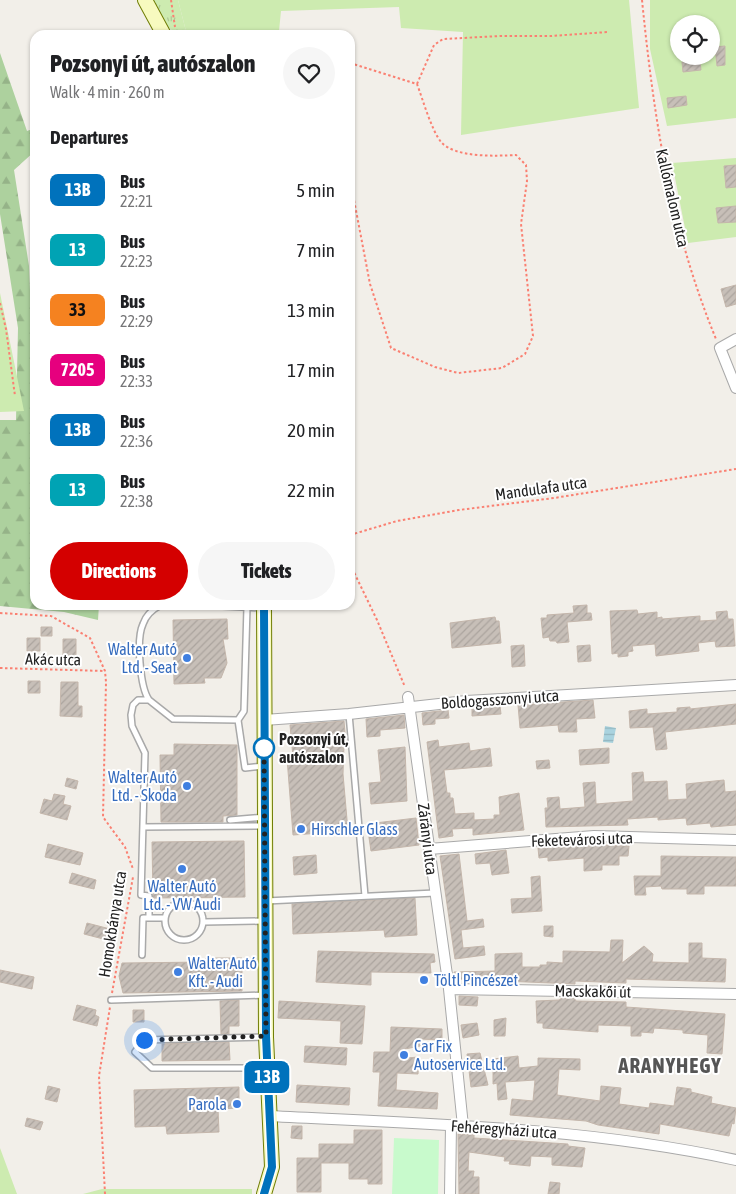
<!DOCTYPE html>
<html lang="en">
<head>
<meta charset="utf-8">
<style>
  :root { --surface:#fff; --page:#f6f6f6; --text:#202124; --muted:#757577; --accent:#d40000 }
  body { margin:0; font-family:"Asap Condensed",sans-serif; background:var(--page); color:var(--text); height:100vh; display:flex; flex-direction:column; font-size:19px; white-space:nowrap }
  * { box-sizing:border-box; margin:0 }
  p { font-size:16px; color:var(--muted) }
  .icon { flex:none; width:28px; height:28px; fill:none; stroke:currentColor; stroke-width:2; stroke-linecap:round; stroke-linejoin:round }
  .map { position:relative; flex:1; overflow:hidden }
  .drawer { position:absolute; left:30px; top:30px; width:325px; height:580px; display:flex; flex-direction:column; background:var(--surface); border-radius:15px; box-shadow:0 1px 4px #0004 }
  .drawer>* { flex:none }
  .badge { padding:0 10px; border-radius:8px; font-size:18px; line-height:32px }
  .fabs { position:absolute; left:670px; top:15px; display:grid; gap:10px }
  .fabs a { display:grid; place-items:center; width:50px; height:50px; border-radius:50%; background:var(--surface); box-shadow:0 1px 4px #0004; font-size:25px }
  .you { position:absolute; width:25px; height:25px; margin:-12px; border:4px solid #fff; border-radius:50%; background:#1a73e8; box-shadow:0 0 0 8px #1a73e833 }
  .map>.badge { position:absolute; translate:-50% -50%; box-shadow:0 0 0 2px #fff }
  h2 { padding:0 20px; font-size:19px; line-height:45px }
  .round { display:grid; place-items:center; flex:none; width:52px; height:52px; border-radius:26px; background:var(--page) }
  .head { display:flex; align-items:center; justify-content:space-between; height:85px; padding:0 20px }
  h1 { font-size:24px; font-weight:800; line-height:38px }
  .primary-button { display:flex; gap:10px; margin-top:auto; padding:10px 20px }
  .primary-button a { flex:1; height:58px; border-radius:30px; background:var(--accent); color:#fff; font-size:20px; font-weight:800; line-height:58px; text-align:center }
  .primary-button a+a { background:var(--page); color:var(--text) }
  ul { padding:0; list-style:none }
  li { display:flex; align-items:center; gap:15px; height:60px; padding:0 20px }
  li div { flex:1 }
  li b { display:block; font-size:19px }
  li em { font-style:normal }
  li .badge { min-width:55px; font-weight:700; text-align:center }
  .map>svg:first-child { display:block }
  .grass { fill:url(#grass-tufts) }
  .forest { fill:url(#forest-firs) }
  .park { fill:#c8facc }
  .garden { fill:#cdebb0; fill-rule:evenodd }
  .water { fill:url(#water-rules) }
  .building { fill:url(#building-hatch); stroke:#c4b6ab }
  .lines { fill:none; stroke-linecap:round; stroke-linejoin:round }
  .service-casing { stroke:#a9a9a9; stroke-width:8 }
  .minor-casing { stroke:#a9a9a9; stroke-width:12 }
  .secondary-casing { stroke:#707d05; stroke-width:16 }
  .path { stroke:#fa8072; stroke-width:2; stroke-dasharray:2.5 2.5; stroke-linecap:butt }
  .service { stroke:#fff; stroke-width:5 }
  .minor { stroke:#fff; stroke-width:10 }
  .secondary { stroke:#f7fabf; stroke-width:14 }
  .line-casing { stroke:#fff; stroke-width:11 }
  .line { stroke:#0072bc; stroke-width:8 }
  .walk { stroke:#222; stroke-width:5; stroke-dasharray:0 9 }
  .shop-dot { fill:#3f7fe0; stroke:#fff; stroke-width:2 }
  .stop-dot { fill:#fff; stroke:#0072bc; stroke-width:2.5 }
  .labels { text-anchor:middle; dominant-baseline:central; stroke-width:4; stroke-linejoin:round; paint-order:stroke }
  .street-label { font-size:16px; fill:#222; stroke:#fff }
  .shop-label { font-size:16px; fill:#366cbe; stroke:#fff; text-anchor:start }
  .stop-label { font-size:16px; font-weight:bold; fill:#222; stroke:#fff; text-anchor:start }
  .district-label { font-size:21px; font-weight:bold; letter-spacing:1px; fill:#555; stroke:#fff }
</style>
</head>
<body>
<div class="map">
<svg width="736" height="1194" viewBox="0 0 736 1194">
  <defs>
    <pattern id="grass-tufts" width="24" height="20" patternUnits="userSpaceOnUse" patternTransform="scale(1.25)"><rect width="24" height="20" fill="#cdebb0"/><path d="M3 7l-1-3M5 7V3M7 7l1-3M15 17l-1-3M17 17v-4M19 17l1-3" fill="none" stroke="#b0c997"/></pattern>
    <pattern id="forest-firs" width="22" height="20" patternUnits="userSpaceOnUse" patternTransform="scale(1.25)"><rect width="22" height="20" fill="#add19e"/><path d="M5 1l3.5 6h-7zM16 11l3.5 6h-7z" fill="#95b388"/></pattern>
    <pattern id="water-rules" width="6" height="5" patternUnits="userSpaceOnUse" patternTransform="scale(1.25)"><rect width="6" height="5" fill="#aad3df"/><path d="M0 2.5h6" fill="none" stroke="#92b5bf"/></pattern>
    <pattern id="building-hatch" width="6" height="6" patternUnits="userSpaceOnUse" patternTransform="scale(1.25)"><rect width="6" height="6" fill="#c7bfb8"/><path d="M-1 1l2-2M0 6l6-6M5 7l2-2" fill="none" stroke="#aba49e"/></pattern>
  </defs>
  <rect width="100%" height="100%" fill="#f2efe9"/>
  <path class="grass" d="M151 0H178L187 35C167 35 161 16 151 0Z"/>
  <path class="forest" d="M0 53 27 131 35 128V151L14 170 29 266 35 411V605H99L98 620 64 612 0 606V420H16L18 328 0 214Z"/>
  <path class="park" d="M394 1138 439 1140 438 1194H392Z"/>
  <path class="garden" d="M178 0H629L639 108 461 135 463 32 401 28 399 7 281 11 279 31 248 35H187Z
    M650 0H736V118L667 126 650 49ZM679 24H711V56H679Z
    M736 158V237L688 243 672 163Z
    M0 293 24 411 0 412Z
    M0 1148 17 1194H0Z
    M102 1189H252V1194H83Z"/>
  <path class="water" d="M605 726 616 728 613 743 603 742Z"/>
  <path class="building" d="M725 46V65L717 66 715 47Z
    M700 61 701 70 683 72 682 62Z
    M686 96 687 105 668 108 667 98Z
    M736 165V187L726 188 724 166Z
    M736 206V222L718 223 716 208Z
    M736 285V304L726 307 721 289Z
    M587 605V613H591L592 620 567 622 569 642 557 643 556 641H550L549 637 543 638 541 618H547V615L574 613 573 606Z
    M637 610 638 614 657 612V618L662 617V619L700 616V621L717 620 716 612 727 611 728 619H733L735 646 716 647 715 641 698 643 699 651 656 656 655 644 632 646 633 651 628 652V656L618 657V653L612 654 610 611Z
    M495 617 496 621H499L501 643 452 648 450 623Z
    M227 619 228 639H223L227 663 221 678H204L205 683 174 684 173 620Z
    M41 627H52V636H41Z
    M27 638H40V651H27Z
    M63 639H76V660H63Z
    M524 645 525 666 512 667 511 646Z
    M590 645 591 661 578 662 577 646Z
    M28 681H40V693H28Z
    M61 682H78V706H82V717L60 716Z
    M593 700 595 718 576 719 577 732H559L558 725 520 728 518 705Z
    M736 704V724L665 732 667 749 656 750 653 727 630 728 629 711 647 709V714L677 712V708L690 707V709Z
    M500 706 501 714 472 716V708Z
    M448 710 449 718 435 719V724L423 725 422 713Z
    M404 715 405 728 380 730V736L367 737 366 719Z
    M344 721 346 744 344 745 343 774 348 831 293 835 287 758 293 757 290 725Z
    M438 740 439 747 469 743 470 751 490 748 492 766 444 770 447 793H450V798H453L455 814 474 813V820L494 819V815H500L499 797 519 793 524 830 473 835V828L452 829 453 836 439 838 427 742Z
    M174 744 237 745V815L223 816V822H161L160 755H174Z
    M405 747 407 801 371 804 369 783 381 782 378 750Z
    M609 748V763L580 765 579 750Z
    M549 760 550 768 537 769 536 761Z
    M643 772 644 782 667 781 668 800 687 799 686 784 724 780 725 792 736 791V825L711 827 710 823 687 825 686 818 658 820V817L627 819 628 825 546 827 545 808H548L547 798 559 797 560 809 585 807 583 783 595 782 596 804 633 801 632 773Z
    M67 778 78 781 76 789 65 786Z
    M54 794 65 796 63 804 71 806 67 820 40 813 44 799 52 801Z
    M416 818 419 845 371 851 367 824Z
    M244 841 245 897 153 898 152 842Z
    M48 844 83 853 80 865 45 857Z
    M601 845 629 846 628 856H619V865H602V870L584 871V858L548 861V857L539 858 538 848Z
    M506 850 509 873 492 875 490 863 476 864 475 854Z
    M459 854 467 921 483 919 484 927 461 930 463 948 484 946 485 955 455 959 440 856Z
    M316 855 317 873 294 875 293 857Z
    M661 856 736 857V886H704V894H687V889H662L661 886 645 887 646 895H635L634 876H661Z
    M72 873 96 880 94 889 69 883Z
    M540 876 542 911 512 913 511 899 532 898 531 877Z
    M415 898 417 935 385 937 384 930 293 934 292 904Z
    M87 923 114 930 111 941 84 934Z
    M544 926H553V937L544 936Z
    M611 940H623L622 963 644 946 653 954 652 962 689 963V943H702V958L726 959 725 982 626 979V983L575 981V984L455 979 454 972 495 971V954L522 953V967H540V965H547V962L563 963V951L610 952Z
    M318 951 434 954 435 962 430 963 431 973 371 972V985L316 982Z
    M206 958H242V991L123 993 119 976 122 963 206 962Z
    M0 970 34 977 32 989 0 982Z
    M459 996 478 997 477 1006 459 1005Z
    M562 998H574L576 1001 626 1002V1007L725 1014 722 1054 707 1053 708 1035 683 1033V1030L654 1028 653 1033 641 1032V1036H631V1026L598 1025V1032L543 1028V1023H537L536 1001 559 1000Z
    M239 1000V1026H229V1034H221L220 1001Z
    M279 1001 365 1006 362 1044 340 1043 341 1021 278 1018Z
    M77 1005 96 1010 95 1015 99 1017 97 1026 73 1020Z
    M133 1010H144V1022H133Z
    M506 1018 505 1036H494V1020Z
    M477 1023 479 1035 463 1038 461 1025Z
    M391 1027 442 1029V1040L420 1039V1046L405 1049 406 1058 419 1057 418 1074 397 1073 396 1090 438 1093 437 1109 378 1106 380 1072H373L374 1052H390Z
    M229 1042 230 1060 162 1061V1044Z
    M305 1046 347 1048 346 1065 304 1062Z
    M480 1053 488 1085 471 1087 467 1054Z
    M518 1056 519 1068 538 1066V1058L580 1059V1070L559 1069 557 1095 600 1101 601 1086 621 1088 619 1104 649 1108 650 1103 674 1106 677 1087 691 1089V1092L712 1097 711 1103 736 1108 734 1124 732 1123 729 1136 660 1124 659 1134 598 1125 586 1121 510 1115 512 1099 533 1101 535 1080 505 1082 507 1099 498 1100 497 1083 493 1084V1059Z
    M297 1085 350 1088 349 1105 296 1102Z
    M48 1086 60 1089 57 1102 45 1099Z
    M239 1087V1108L218 1109 219 1132 167 1134 166 1126 135 1127 134 1090Z
    M27 1118 43 1122 40 1130 25 1126Z
    M292 1126H302V1139L291 1138Z
    M354 1130H382V1184H368V1179H349V1163H321V1192H297V1158H319V1144H354Z
    M458 1134 474 1135V1138L568 1144V1146L585 1148 582 1167 552 1165V1157L531 1156 530 1166 509 1164 510 1161H504L505 1157 469 1152 468 1171H474L473 1177H479V1194H459Z
    M550 1182 560 1183 559 1194H548Z"/>
  <g class="lines">
    <g class="service-casing">
      <path id="service" d="M177 34 178 35
        M203 605 262 608
        M149 700C140 687 136 639 143 624 146 615 153 609 161 605
        M349 714 365 896
        M238 720 244 711 247 607
        M230 820 265 817
        M143 827 265 826
        M266 901 435 893
        M165 921a19 19 0 1 1 38 0a19 19 0 1 1-38 0Z
        M149 918V896L141 895 145 753 132 726 131 715 133 705 138 700H149L173 719 238 720 245 768 264 766
        M204 922 263 921
        M142 955 143 918H165
        M111 1000 266 995
        M265 1068H152L135 1052 144 1040 266 1037"/>
    </g>
    <g class="minor-casing">
      <path id="minor" d="M736 339 720 348 736 388
        M408 697 449 989 463 1126
        M264 720 349 714 466 701 736 685
        M429 849 594 836 736 840
        M449 989 736 994
        M270 1116C426 1124 583 1127 736 1160
        M450 1194 451 1125"/>
    </g>
    <g class="secondary-casing">
      <path id="secondary" d="M145 0 164 35
        M264 605 266 1037 272 1167 264 1194"/>
    </g>
    <path class="path" d="M171 0 175 27
      M642 0C654 119 670 227 716 339
      M350 63 417 84C423 100 431 129 441 142 455 158 497 156 516 155L526 165 527 181 521 224 533 336 525 354 502 368 458 373 435 367 391 348 370 284 350 179
      M417 84 434 45 443 39 501 36H551L608 32
      M0 303 6 329 15 396
      M350 535 397 521 459 510 554 498 736 469
      M350 564 377 620 405 687
      M0 613 51 616 90 638 105 671 106 682 103 817 125 847 133 869
      M0 668 105 671
      M112 993 133 877
      M105 1194 99 1076 110 1007"/>
    <use href="#service" class="service"/>
    <use href="#minor" class="minor"/>
    <use href="#secondary" class="secondary"/>
  </g>
  <g class="lines">
    <g class="line-casing">
      <path id="line" d="M264 605 266 1036 272 1167 264 1194"/>
    </g>
    <use href="#line" class="line"/>
    <path class="walk" d="M144 1040 266 1036 264 748"/>
  </g>
  <g class="shop-dot">
    <circle cx="187" cy="658" r="5"/>
    <circle cx="187" cy="786" r="5"/>
    <circle cx="301" cy="829" r="5"/>
    <circle cx="182" cy="869" r="5"/>
    <circle cx="178" cy="972" r="5"/>
    <circle cx="424" cy="980" r="5"/>
    <circle cx="404" cy="1055" r="5"/>
    <circle cx="237" cy="1104" r="5"/>
  </g>
  <circle class="stop-dot" cx="264" cy="748" r="10"/>
  <g class="labels">
    <g class="street-label">
      <text transform="translate(673 198) rotate(77)">Kallómalom utca</text>
      <text transform="translate(541 488) rotate(-8)">Mandulafa utca</text>
      <text transform="translate(53 659) rotate(1)">Akác utca</text>
      <text transform="translate(500 699) rotate(-4)">Boldogasszonyi utca</text>
      <text transform="translate(428 839) rotate(83)">Zárányi utca</text>
      <text transform="translate(582 839) rotate(-2)">Feketevárosi utca</text>
      <text transform="translate(112 924) rotate(-81)">Homokbánya utca</text>
      <text transform="translate(593 991) rotate(1)">Macskakői út</text>
      <text transform="translate(504 1129) rotate(4)">Fehéregyházi utca</text>
    </g>
    <g class="shop-label">
      <text x="177" y="649" text-anchor="end">Walter Autó<tspan x="177" dy="18">Ltd. - Seat</tspan></text>
      <text x="177" y="777" text-anchor="end">Walter Autó<tspan x="177" dy="18">Ltd. - Skoda</tspan></text>
      <text x="311" y="829">Hirschler Glass</text>
      <text x="182" y="886" text-anchor="middle">Walter Autó<tspan x="182" dy="18">Ltd. - VW Audi</tspan></text>
      <text x="188" y="963">Walter Autó<tspan x="188" dy="18">Kft. - Audi</tspan></text>
      <text x="434" y="980">Töltl Pincészet</text>
      <text x="414" y="1046">Car Fix<tspan x="414" dy="18">Autoservice Ltd.</tspan></text>
      <text x="227" y="1104" text-anchor="end">Parola</text>
    </g>
    <g class="stop-label">
      <text x="279" y="739">Pozsonyi út,<tspan x="279" dy="18">autószalon</tspan></text>
    </g>
    <g class="district-label">
      <text x="670" y="1065">ARANYHEGY</text>
    </g>
  </g>
</svg>
<div class="fabs">
<a><svg class="icon" aria-label="locate" viewBox="0 0 24 24"><circle cx="12" cy="12" r="6"/><path d="M12 2v4M12 18v4M2 12h4M18 12h4"/></svg></a>
</div>
<div class="you" style="left:144px;top:1040px"></div>
<b class="badge" style="left:267px;top:1077px;background:#0072bc;color:#fff">13B</b>
<section class="drawer">
<div class="head"><div><h1>Pozsonyi út, autószalon</h1><p>Walk · 4 min · 260 m</p></div><a class="round"><svg class="icon" aria-label="heart" viewBox="0 0 24 24"><path d="M12 20l-8-8c-3-5 5-10 8-4 3-6 11-1 8 4z"/></svg></a></div>
<h2>Departures</h2>
<ul>
<li><span class="badge" style="background:#0072bc;color:#fff">13B</span><div><b>Bus</b><p>22:21</p></div><em>5 min</em></li>
<li><span class="badge" style="background:#00a3b4;color:#fff">13</span><div><b>Bus</b><p>22:23</p></div><em>7 min</em></li>
<li><span class="badge" style="background:#f58220;color:#111">33</span><div><b>Bus</b><p>22:29</p></div><em>13 min</em></li>
<li><span class="badge" style="background:#e6007e;color:#fff">7205</span><div><b>Bus</b><p>22:33</p></div><em>17 min</em></li>
<li><span class="badge" style="background:#0072bc;color:#fff">13B</span><div><b>Bus</b><p>22:36</p></div><em>20 min</em></li>
<li><span class="badge" style="background:#00a3b4;color:#fff">13</span><div><b>Bus</b><p>22:38</p></div><em>22 min</em></li>
</ul>
<div class="primary-button"><a>Directions</a><a>Tickets</a></div>
</section>
</div>
</body>
</html>
